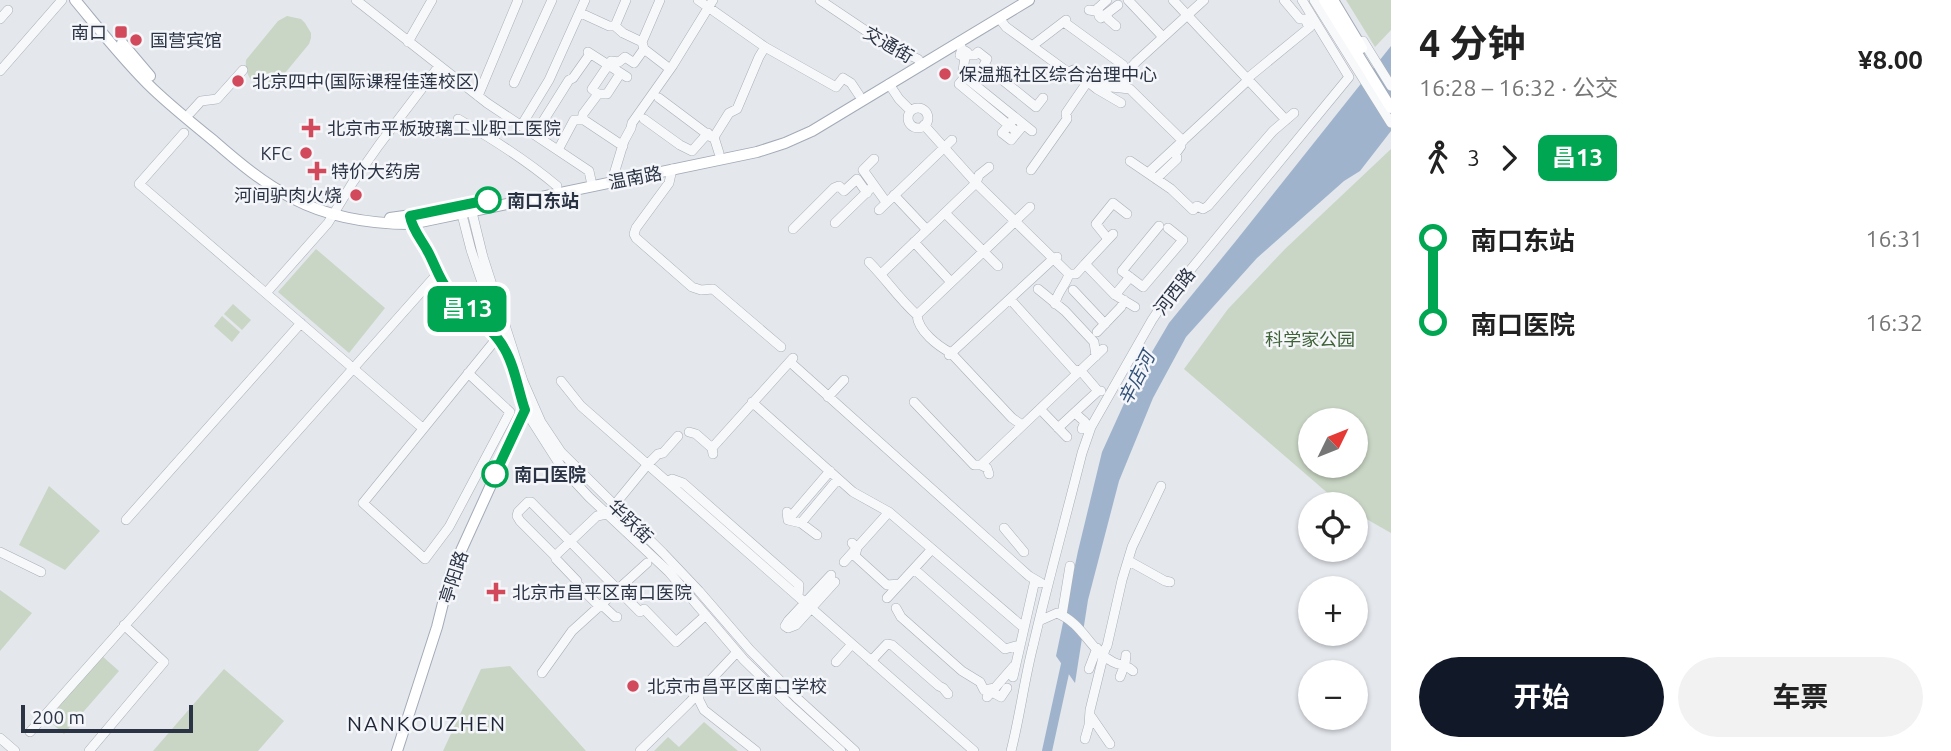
<!DOCTYPE html>
<html lang="zh">
<head>
<meta charset="utf-8">
<style>
  :root { --surface:#fff; --page:#f2f2f2; --text:#222; --muted:#767676; --accent:#111827 }
  body { margin:0; font-family:Ubuntu,"Noto Sans SC",sans-serif; background:var(--page); color:var(--text); height:100vh; display:flex; flex-direction:column; font-size:26px; white-space:nowrap }
  * { box-sizing:border-box; margin:0 }
  p { font-size:23px; color:var(--muted) }
  .icon { flex:none; width:38px; height:38px; fill:none; stroke:currentColor; stroke-width:2; stroke-linecap:round; stroke-linejoin:round }
  .map { position:relative; flex:1; overflow:hidden }
  .details { display:flex; flex-direction:column; background:var(--surface); width:560px }
  .details>* { flex:none }
  .badge { padding:0 14px; border-radius:10px; font-size:24px; line-height:46px }
  .needle { width:46px; rotate:47deg }
  .tools { position:absolute; left:1298px; top:408px; display:grid; gap:14px }
  .tools a { display:grid; place-items:center; width:70px; height:70px; border-radius:50%; background:var(--surface); box-shadow:0 2px 5px #0004; font-size:35px }
  .scale { position:absolute; left:21px; bottom:18px; width:172px; box-sizing:border-box; padding-left:7px; border:4px solid #2b3445; border-top:0; font-size:19px; line-height:24px; white-space:nowrap; color:#2b3445; -webkit-text-stroke:5px #f4f6f9; paint-order:stroke }
  .map>.badge { position:absolute; translate:-50% -50%; box-shadow:0 0 0 4px #fff }
  .legs { display:flex; align-items:center; gap:10px; height:77px; padding:0 28px; font-size:23px }
  .legs p { margin-inline-start:auto }
  .headline { display:flex; align-items:center; justify-content:space-between; height:119px; padding:0 28px }
  h1 { font-size:38px; font-weight:700; line-height:52px }
  .primary-button { display:flex; gap:14px; margin-top:auto; padding:14px 28px }
  .primary-button a { flex:1; height:80px; border-radius:42px; background:var(--accent); color:#fff; font-size:28px; font-weight:700; line-height:80px; text-align:center }
  .primary-button a+a { background:var(--page); color:var(--text) }
  ul { padding:0 28px; list-style:none }
  li { display:flex; align-items:center; gap:24px; height:84px; font-size:26px }
  li i { display:grid; place-items:center; width:10px; height:100%; margin:0 9px; background:currentColor }
  li i::after { content:''; width:18px; height:18px; margin:-9px; border:5px solid; border-radius:50%; background:var(--surface) }
  li p { margin-inline-start:auto }
  li:first-child i { background:linear-gradient(#0000 50%,currentColor 0) }
  li:last-child i { background:linear-gradient(currentColor 50%,#0000 0) }
  main { display:flex; flex:1; min-height:0 }
  .map>svg:first-child { display:block }
  .green { fill:#c9d6c5; fill-rule:evenodd }
  .water { fill:#9fb4cc }
  .lines { fill:none; stroke-linecap:round; stroke-linejoin:round }
  .river { stroke:#9fb4cc; stroke-width:10 }
  .minor-casing { stroke:#a9aeb7; stroke-width:10 }
  .major-casing { stroke:#a3abb8; stroke-width:12 }
  .minor { stroke:#f7f8fa; stroke-width:9 }
  .major { stroke:#fff; stroke-width:10 }
  .line-1-casing { stroke:#fff; stroke-width:16 }
  .line-1 { stroke:#00a651; stroke-width:10 }
  .poi-dot { fill:#d1495b; stroke:#f4f6f9; stroke-width:2.5 }
  .stop-1-dot { fill:#fff; stroke:#00a651; stroke-width:3.5 }
  .labels { text-anchor:middle; dominant-baseline:central; stroke-width:5; stroke-linejoin:round; paint-order:stroke }
  .poi-label { font-size:18px; fill:#2b3445; stroke:#f4f6f9; text-anchor:start }
  .street-label { font-size:18px; fill:#2b3445; stroke:#f4f6f9 }
  .stop-label { font-size:18px; font-weight:bold; fill:#2b3445; stroke:#f4f6f9; text-anchor:start }
  .park-label { font-size:18px; fill:#3f6138; stroke:#f4f6f9 }
  .water-label { font-size:19px; font-style:italic; fill:#34527a; stroke:#f4f6f9 }
  .quarter-label { font-size:21px; letter-spacing:2px; fill:#1d2536; stroke:#f4f6f9 }
</style>
</head>
<body>
<main>
<div class="map">
<svg width="1391" height="751" viewBox="0 0 1391 751">
  <rect width="100%" height="100%" fill="#e4e7ec"/>
  <path class="green" d="M1346 0H1391V30L1375 47Z
    M287 16 301 19 305 23 311 33V38L309 44 276 84C258 92 244 79 246 60L278 21Z
    M1391 149V533L1356 513V504H1341L1338 502 1184 369 1228 309 1285 249ZM1311 420H1356V466H1311Z
    M316 249 385 308 349 353 278 292Z
    M233 304 251 320 242 330 224 314Z
    M222 316 240 332 232 342 214 326Z
    M49 486 100 531 65 570 19 545Z
    M0 590 32 613 0 651Z
    M102 656 119 671 64 734 47 719Z
    M510 666 586 751H443L481 669Z
    M224 669 284 721 258 751H153Z
    M704 722 738 751H654L668 737 679 747Z"/>
  <path class="water" d="M1391 46V131L1360 171 1344 181 1257 258 1186 337 1153 398 1119 481 1088 600 1075 683 1056 656 1078 551 1102 452 1132 386 1169 323 1235 242Z"/>
  <g class="lines">
    <path class="river" d="M1047 751 1068 655"/>
    <g class="minor-casing">
      <path id="minor" d="M356 0 487 103 589 171 592 185
        M698 0 765 47 836 87 843 78 851 83 859 95
        M820 0 887 45 918 59 922 65
        M1128 0 1163 37
        M1173 0 1286 120
        M1284 0 1300 19H1305L1309 28
        M1314 0 1391 123
        M1098 8 1099 16 1101 18 1118 5
        M1089 10 1095 11 1107 0
        M585 15 609 26H615L623 33 642 42 644 49 670 69
        M1107 15 1108 19 1116 26
        M999 18 1006 27 1069 73 1073 70 1097 89 1121 103
        M0 19 8 10
        M1064 22 1123 65
        M615 26 626 0
        M1363 41 1391 86
        M408 42 432 0
        M642 42 660 0
        M959 42 962 49 967 52 965 57 960 55 962 49
        M1032 46 1066 20
        M588 52 627 77
        M967 55H975L978 52 987 59 984 65 1036 107 1043 98
        M965 57 963 71 965 77 1032 131
        M0 71 62 0
        M965 77 959 84 1017 132
        M514 83 552 0
        M889 84 899 99 911 111
        M1091 84 1101 83 1111 87 1130 89 1183 141
        M1125 88 1127 72 1136 62 1204 0
        M598 94 592 89 611 61 619 62 625 57 634 63 644 49
        M478 96 518 0
        M659 98 711 137
        M908 118a10 10 0 1 1 20 0a10 10 0 1 1-20 0Z
        M190 113 201 101 217 99 243 70
        M458 119C493 139 526 160 557 186
        M644 119 680 145 692 151 708 133
        M582 120 583 114 598 94H607L620 74
        M1012 121 1002 133 1011 140 1021 128
        M924 125 976 183 1069 274C1066 285 1057 292 1055 304
        M521 126 549 80 585 0
        M184 133 139 184 419 425
        M535 134 569 80 573 78 590 54
        M558 150 574 120H584L623 146
        M719 153 714 137 729 113 737 109 759 57 765 47
        M874 159 863 170 886 202
        M1130 161 1171 189 1193 210 1197 206 1203 209 1208 206 1273 131 1294 113
        M672 169 669 183 636 228 634 234 636 238 692 287 701 290 713 289 781 347
        M1031 170 1067 119 1066 113 1088 81
        M1148 173 1245 83 1249 77 1310 27
        M614 174 624 141 631 128 632 123 673 65 713 0
        M1156 179 1177 159 1176 153 1181 146
        M894 195 927 230
        M470 204 483 257 523 381 541 422 561 452 663 553 699 591 750 650 798 699 855 751
        M460 207 471 250 525 410 562 468 589 497 669 572 744 660 789 704 841 751
        M879 210 952 140
        M945 213 998 266
        M835 223 870 189
        M1159 226 1122 271 1143 287 1183 240 1168 228
        M793 229 834 188 839 186 844 191 857 179 867 193
        M1108 239 1096 224 1113 203 1127 214
        M914 242 951 282
        M869 262C886 279 899 299 917 315 918 331 938 346 951 353L1012 418 1022 425
        M1085 264 1113 234
        M881 274 976 183 979 175 989 167
        M1069 274H1076L1085 264 1115 295 1135 307
        M1038 289 1065 311 1094 342 1096 356
        M1073 290 1105 324
        M266 293 328 223 353 182 379 145 439 66
        M1115 295 1130 277
        M1010 299 1074 370 1081 371 1098 391
        M917 315 1030 207
        M1097 332 1121 307 1124 300
        M949 355 1053 259 1057 257
        M790 362 1029 576 1041 583
        M468 373 510 412 449 527 425 559 363 503 497 338
        M561 381 581 406 974 751
        M828 397 844 380
        M752 402 853 492 889 512 1023 627
        M914 402 974 465H981L987 468 989 474
        M1040 409 1067 437
        M1075 413 1085 422 1082 429
        M1058 428 1098 391H1101
        M689 432 696 434 712 448 713 454
        M712 448 793 358
        M981 465 1103 349
        M668 482 672 479 683 483 799 585 798 596
        M787 512 788 520 801 523 817 535
        M126 520 301 323
        M788 520 830 471
        M801 523 838 479
        M1004 528 1024 552
        M852 543 857 548 855 556 887 585 900 584
        M0 552 41 572
        M555 556 597 516 607 514 648 464 658 454 663 453 678 436
        M1129 561 1165 581 1170 582
        M844 562 889 512
        M914 569 1005 649 1019 645
        M831 575 788 621 785 626 788 628 796 625 835 582
        M887 598 932 549
        M602 605 615 617H617
        M600 607 577 584V581L556 559 555 556 520 521 517 516 518 512 528 502H531L640 612
        M896 608 901 617 962 671 980 682 984 690 995 688
        M644 609 676 642 706 615
        M1062 615 1070 566
        M1039 621 1057 613C1084 624 1089 650 1113 662 1123 667 1123 662 1133 671
        M871 661 887 644 892 645 939 686 943 688 948 694
        M836 662 852 644
        M1089 669 1097 648
        M542 673 572 631 647 563
        M1013 677 1035 580
        M1120 677 1125 664 1126 655
        M992 692 1001 697 1007 688
        M699 693V700L704 710 756 751
        M987 697 1014 666
        M1090 715 1110 744
        M30 732 438 273
        M0 738 15 751
        M1085 739 1089 725 1090 710 1105 649 1107 646 1122 580 1132 547 1161 486
        M89 751 164 662 124 625
        M640 751 689 703 737 652
        M1011 751C1020 716 1024 681 1033 646 1048 581 1066 517 1082 453L1091 427 1152 320 1164 302 1349 77 1302 0"/>
    </g>
    <g class="major-casing">
      <path id="major" d="M75 0C100 30 125 62 153 89 172 107 193 124 214 141 238 162 263 183 292 198 328 217 371 224 411 224L757 152 785 143 812 131 1029 0
        M1324 0 1391 108
        M1333 0 1362 48
        M122 43 150 76
        M390 218 433 212
        M411 219V224L431 257 441 280 451 294 497 338 504 348
        M397 751 437 627 450 575 525 410"/>
    </g>
    <use href="#minor" class="minor"/>
    <use href="#major" class="major"/>
  </g>
  <g class="lines">
    <g class="line-1-casing">
      <path id="line-1" d="M488 200 410 216C412 229 421 239 427 250 435 264 439 280 450 293 466 312 492 326 504 348 515 366 518 390 525 410L495 474"/>
    </g>
    <use href="#line-1" class="line-1"/>
  </g>
  <g class="poi-dot">
    <rect x="114" y="25" width="14" height="14" rx="3.5"/>
    <circle cx="136" cy="40" r="7"/>
    <circle cx="945" cy="74" r="7"/>
    <circle cx="238" cy="81" r="7"/>
    <path d="M307.5 117.5h7v7h7v7h-7v7h-7v-7h-7v-7h7z"/>
    <circle cx="306" cy="153" r="7"/>
    <path d="M313.5 160.5h7v7h7v7h-7v7h-7v-7h-7v-7h7z"/>
    <circle cx="356" cy="195" r="7"/>
    <path d="M492.5 581.5h7v7h7v7h-7v7h-7v-7h-7v-7h7z"/>
    <circle cx="633" cy="686" r="7"/>
  </g>
  <g class="stop-1-dot">
    <circle cx="488" cy="200" r="12"/>
    <circle cx="495" cy="474" r="12"/>
  </g>
  <g class="labels">
    <g class="poi-label">
      <text x="107" y="32" text-anchor="end">南口</text>
      <text x="150" y="40">国营宾馆</text>
      <text x="959" y="74">保温瓶社区综合治理中心</text>
      <text x="252" y="81">北京四中(国际课程佳莲校区)</text>
      <text x="327" y="128">北京市平板玻璃工业职工医院</text>
      <text x="292" y="153" text-anchor="end">KFC</text>
      <text x="331" y="171">特价大药房</text>
      <text x="342" y="195" text-anchor="end">河间驴肉火烧</text>
      <text x="512" y="592">北京市昌平区南口医院</text>
      <text x="647" y="686">北京市昌平区南口学校</text>
    </g>
    <g class="street-label">
      <text transform="translate(889 44) rotate(30)">交通街</text>
      <text transform="translate(635 177) rotate(-11)">温南路</text>
      <text transform="translate(1174 291) rotate(-52)">河西路</text>
      <text transform="translate(631 521) rotate(44)">华跃街</text>
      <text transform="translate(453 577) rotate(-72)">亭阳路</text>
    </g>
    <g class="stop-label">
      <text x="507" y="200">南口东站</text>
      <text x="514" y="474">南口医院</text>
    </g>
    <g class="park-label">
      <text x="1310" y="339">科学家公园</text>
    </g>
    <g class="water-label">
      <text transform="translate(1136 378) rotate(-63)">辛店河</text>
    </g>
    <g class="quarter-label">
      <text x="427" y="723">NANKOUZHEN</text>
    </g>
  </g>
</svg>
<div class="tools">
<a><svg class="needle" viewBox="-14 -14 28 28"><path d="M0-13l5 13h-10z" fill="#e53935"/><path d="M0 13l5-13h-10z" fill="#767676"/></svg></a>
<a><svg class="icon" aria-label="locate" viewBox="0 0 24 24"><circle cx="12" cy="12" r="6"/><path d="M12 2v4M12 18v4M2 12h4M18 12h4"/></svg></a>
<a>+</a>
<a>−</a>
</div>
<div class="scale">200 m</div>
<b class="badge" style="left:467px;top:309px;background:#00a651;color:#fff">昌13</b>
</div>
<section class="details">
<div class="headline"><div><h1>4 分钟</h1><p>16:28 – 16:32 · 公交</p></div><b>¥8.00</b></div>
<div class="legs"><svg class="icon" aria-label="walk" viewBox="0 0 24 24"><circle cx="13" cy="4" r="2"/><path d="M13 8l-2 6 4 7M11 14l-3 7M7 12l3-4h3l4 4"/></svg>3<svg class="icon" aria-label="forward" viewBox="0 0 24 24"><path d="M9 5l7 7-7 7"/></svg><b class="badge" style="background:#00a651;color:#fff">昌13</b></div>
<ul>
<li><i style="color:#00a651"></i><b>南口东站</b><p>16:31</p></li>
<li><i style="color:#00a651"></i><b>南口医院</b><p>16:32</p></li>
</ul>
<div class="primary-button"><a>开始</a><a>车票</a></div>
</section>
</main>
</body>
</html>
